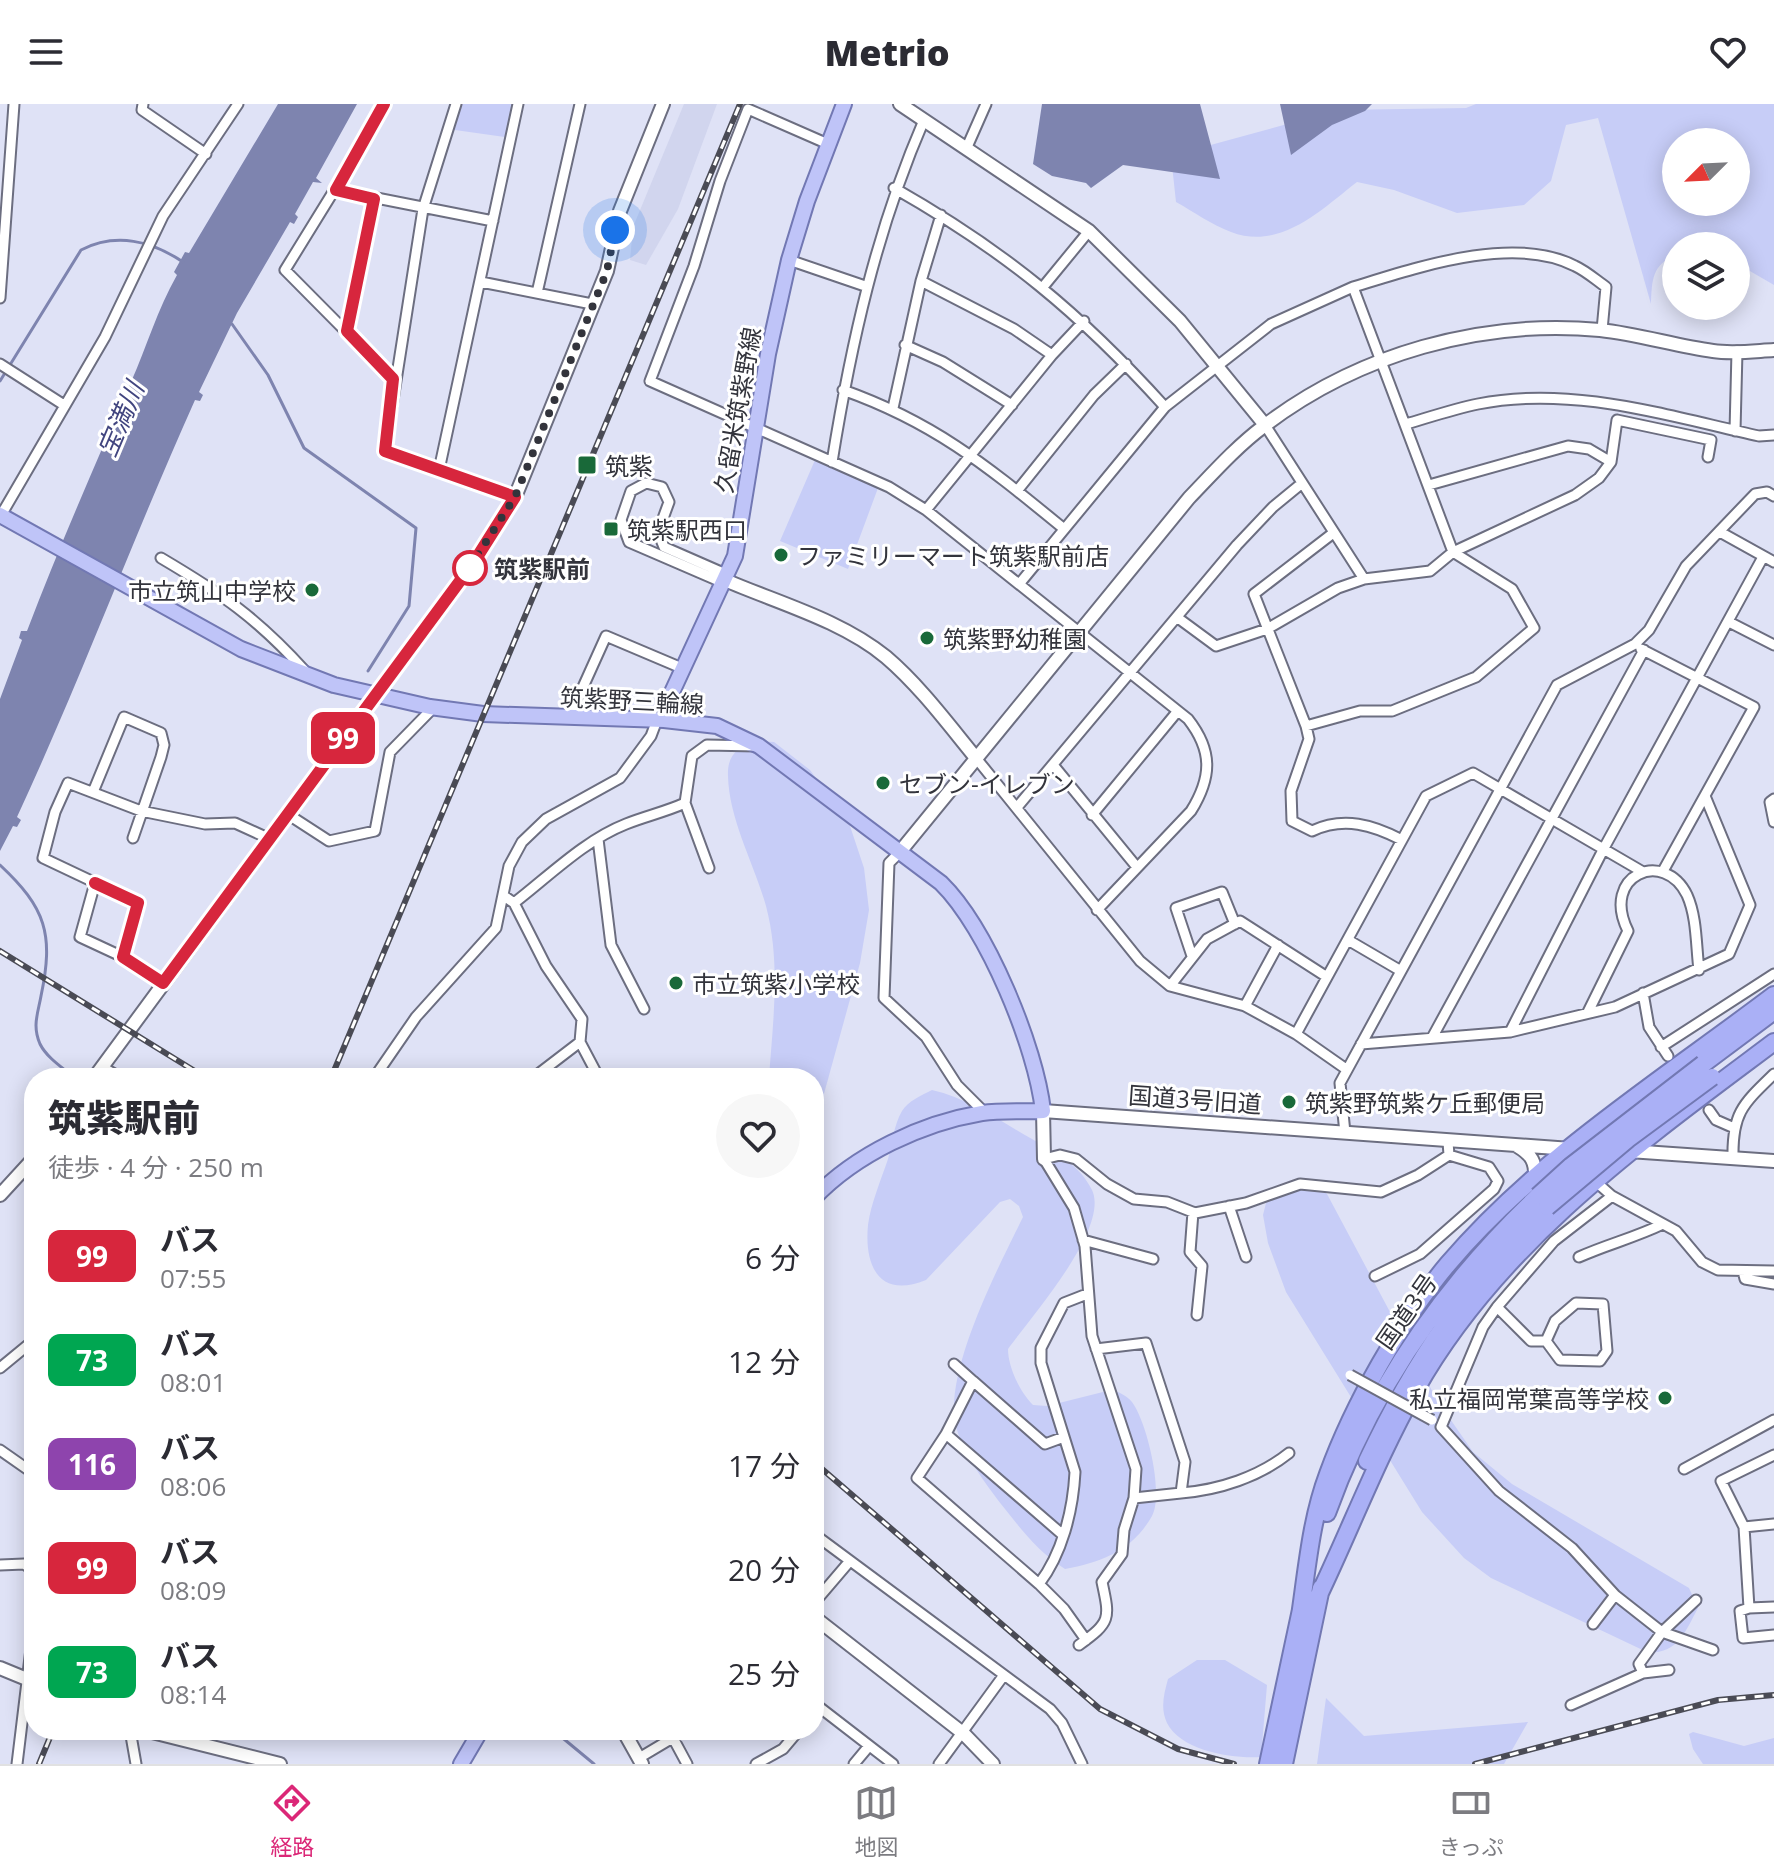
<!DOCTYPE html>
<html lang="ja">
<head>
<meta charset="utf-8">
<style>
  :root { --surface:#fff; --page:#f7f7f7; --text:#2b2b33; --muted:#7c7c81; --line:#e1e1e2; --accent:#db2777 }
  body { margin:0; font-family:"Open Sans","Noto Sans JP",sans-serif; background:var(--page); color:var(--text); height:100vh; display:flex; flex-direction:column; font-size:30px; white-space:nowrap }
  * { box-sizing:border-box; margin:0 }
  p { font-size:26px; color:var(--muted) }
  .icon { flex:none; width:44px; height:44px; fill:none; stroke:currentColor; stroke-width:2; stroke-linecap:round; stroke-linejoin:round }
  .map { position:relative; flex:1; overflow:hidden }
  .drawer { position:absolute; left:24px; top:964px; width:800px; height:672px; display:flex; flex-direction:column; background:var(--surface); border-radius:32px; box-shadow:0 4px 20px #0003 }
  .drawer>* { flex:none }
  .badge { padding:0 16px; border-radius:12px; font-size:28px; line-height:52px }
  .needle { width:52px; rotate:246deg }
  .tools { position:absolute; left:1662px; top:24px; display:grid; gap:16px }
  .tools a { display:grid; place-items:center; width:88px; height:88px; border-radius:50%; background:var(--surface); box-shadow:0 4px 20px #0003; font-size:40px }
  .you { position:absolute; width:40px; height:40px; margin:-20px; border:6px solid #fff; border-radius:50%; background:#1a73e8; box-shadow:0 0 0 12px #1a73e833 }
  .map>.badge { position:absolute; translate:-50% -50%; box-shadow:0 0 0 4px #fff }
  .round { display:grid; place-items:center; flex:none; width:84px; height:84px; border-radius:42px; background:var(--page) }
  .headline { display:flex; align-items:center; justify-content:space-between; height:136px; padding:0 24px }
  h1 { font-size:38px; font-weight:800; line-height:60px }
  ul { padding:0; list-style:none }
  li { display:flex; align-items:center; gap:24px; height:104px; padding:0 24px }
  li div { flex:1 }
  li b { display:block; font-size:30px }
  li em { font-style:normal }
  li .badge { min-width:88px; font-weight:700; text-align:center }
  header { display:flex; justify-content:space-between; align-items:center; height:104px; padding:0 24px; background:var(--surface); font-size:36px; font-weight:800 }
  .tabs { display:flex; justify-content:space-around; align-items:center; height:112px; border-top:2px solid var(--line); background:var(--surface); font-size:22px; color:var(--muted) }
  .tabs a { display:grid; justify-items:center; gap:4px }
  .tabs .on { color:var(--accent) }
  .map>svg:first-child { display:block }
  .built { fill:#d1d5ee }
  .green { fill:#c7cdf7; fill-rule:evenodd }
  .water { fill:#7e84af }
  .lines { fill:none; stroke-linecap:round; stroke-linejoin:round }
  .stream { stroke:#7e84af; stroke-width:3 }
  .minor-casing { stroke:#6c6e80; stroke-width:13 }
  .tertiary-casing { stroke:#6c6e80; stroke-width:16 }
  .primary-casing { stroke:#7278b3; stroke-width:18 }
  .trunk-casing { stroke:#7278b3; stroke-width:20 }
  .minor { stroke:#fff; stroke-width:9 }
  .tertiary { stroke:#fff; stroke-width:12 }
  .primary { stroke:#bfc4f8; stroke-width:14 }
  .trunk { stroke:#aab0f6; stroke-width:16 }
  .rail-casing { stroke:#4a4b55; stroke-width:6 }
  .rail { stroke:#fff; stroke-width:3; stroke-dasharray:9; stroke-linecap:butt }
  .minor-bridge-casing { stroke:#6c6e80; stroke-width:13; stroke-linecap:butt }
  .trunk-bridge-casing { stroke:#7278b3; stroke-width:20; stroke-linecap:butt }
  .minor-bridge { stroke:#fff; stroke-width:9 }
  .trunk-bridge { stroke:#aab0f6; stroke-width:16 }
  .line-casing { stroke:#fff; stroke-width:18 }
  .line { stroke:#d7263d; stroke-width:12 }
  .walk { stroke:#33343c; stroke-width:8; stroke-dasharray:0 14.4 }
  .poi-dot { fill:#196939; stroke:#fff; stroke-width:3 }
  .stop-dot { fill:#fff; stroke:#d7263d; stroke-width:4 }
  .labels { text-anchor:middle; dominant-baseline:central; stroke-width:6; stroke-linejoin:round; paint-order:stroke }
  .street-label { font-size:24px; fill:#33343c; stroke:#fff }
  .poi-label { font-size:24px; fill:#33343c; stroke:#fff; text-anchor:start }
  .stop-label { font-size:24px; font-weight:bold; fill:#33343c; stroke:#fff; text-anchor:start }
  .water-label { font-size:26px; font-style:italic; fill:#41457f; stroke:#fff }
</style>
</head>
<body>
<header><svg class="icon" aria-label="menu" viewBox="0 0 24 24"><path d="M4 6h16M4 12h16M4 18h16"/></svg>Metrio<svg class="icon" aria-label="heart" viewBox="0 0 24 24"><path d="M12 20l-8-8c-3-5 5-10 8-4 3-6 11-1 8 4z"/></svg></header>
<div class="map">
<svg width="1774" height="1660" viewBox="0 0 1774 1660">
  <rect width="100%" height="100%" fill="#dfe2f6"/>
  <path class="built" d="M684 0H717L678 105 646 161 630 156 633 123Z"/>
  <path class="green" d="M456 0H518L511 34 448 25Z
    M1476 0H1774V181L1736 159V142H1676V151C1652 161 1652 175 1651 200L1598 14 1566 21 1551 77 1524 101 1457 109 1394 86 1357 78C1321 106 1280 147 1231 128 1212 121 1194 108 1176 98L1172 61 1196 45 1338 6 1466 4ZM1676 38H1736V98H1676Z
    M815 356 878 384 848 465 780 437Z
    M755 637 774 638 810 666 849 719 864 764 869 806 860 859 814 1026V974H769C773 916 781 859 766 802 754 759 729 716 728 672 727 652 737 643 755 637Z
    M932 986C968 994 1000 1017 1032 1035 1055 1048 1080 1061 1092 1086 1110 1124 1031 1213 1008 1245 1008 1263 1020 1288 1033 1301L1047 1302 1111 1286C1119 1288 1126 1291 1132 1298 1147 1318 1164 1390 1152 1412 1132 1447 1102 1458 1065 1465 1037 1447 1021 1425 1001 1400 985 1379 965 1352 957 1326 940 1274 999 1162 1023 1113L1019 1102 1010 1095 1000 1098 926 1176C880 1195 864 1163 868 1121 871 1099 881 1076 888 1055 892 1040 894 1020 902 1007 908 997 922 991 932 986Z
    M1314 1078 1327 1090 1437 1296 1473 1348 1512 1380 1689 1484 1698 1504C1685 1528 1679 1548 1649 1549L1491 1474 1464 1454 1422 1408 1286 1188 1268 1139 1263 1111 1268 1091Z
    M1197 1556H1225L1267 1581 1261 1653C1233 1655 1181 1647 1167 1619 1160 1604 1164 1590 1168 1575Z
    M1326 1594 1364 1632 1528 1618 1504 1660H1317Z
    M1693 1628 1744 1642 1774 1634V1660H1703L1693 1645 1689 1630Z"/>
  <path class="water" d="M278 0H357L316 74 322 79 313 78 295 110 298 113 294 120 290 118 237 209 199 288 203 291 200 297 195 296C133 434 81 575 17 713L21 716 17 723 13 722 0 747V595L22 536 19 534 21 527H27C59 443 95 361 131 278 147 242 157 206 177 171L174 168 185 148 189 149Z
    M1042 0H1200L1220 75 1123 61 1091 84 1086 79 1052 72 1033 60Z
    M1280 0H1372L1365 7 1332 21 1291 51Z"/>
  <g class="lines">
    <path class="stream" d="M232 220 268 271 304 344 416 424 409 502 368 567
      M0 277 81 146C116 128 152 137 183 158
      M0 761C46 804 54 830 41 892 38 909 32 922 40 940 47 954 63 964 75 974
      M553 1626 594 1660"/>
    <g class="minor-casing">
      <path id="minor" d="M143 0 142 6 206 50
        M384 0 372 25 285 166 393 275
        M456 0 423 105 385 347 515 393
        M828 40 748 5 720 77 694 162 650 277 889 383 926 406 1188 615C1213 647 1212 673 1191 707L1097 806
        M967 43 986 0
        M894 84C1005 147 1080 209 1165 303
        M336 86 493 117
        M789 156 865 182
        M921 177 1014 225 1052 251
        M481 178 592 200
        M1043 183 1089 127
        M1353 183C1416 164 1513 130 1575 162 1586 167 1596 176 1606 183L1602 226
        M537 189 580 0
        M0 194 14 0
        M347 227 374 95
        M905 241 943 258 1012 301
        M0 260 64 301
        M843 286C936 319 988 363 1063 424
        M893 304 921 177 941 111
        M1406 320C1430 313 1454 305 1478 300 1572 281 1668 312 1759 332L1774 331
        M1265 321 1364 475
        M1735 327 1737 247
        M832 358C851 240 876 127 924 16
        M439 366 518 0
        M1429 381 1568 342 1589 345 1611 358
        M1017 387 1094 291 1126 260
        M926 406 1052 251 1084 217
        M0 413 105 233 163 112 238 0
        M1720 428 1774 458
        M161 454C222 490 257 514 305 567
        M724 479 629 438 621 416 631 387 646 379 662 383 669 398 658 428 664 443 728 471
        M1020 479 1165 303 1271 220 1353 183 1453 448 1512 485 1534 524 1476 573 1392 607H1360L1306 622 1254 490 1332 430
        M1178 514 1216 542 1267 525 1338 484 1364 475 1430 467 1453 448 1575 391 1599 374 1611 358 1617 316 1711 336 1708 353
        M1729 518 1774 541
        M1641 545 1754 603 1663 767
        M569 614 606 532 684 565
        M1306 622 1309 635 1291 687 1292 717 1312 727C1344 712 1373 721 1402 736
        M976 654 1140 857 1170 882 1245 902 1296 930 1346 965
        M1054 662 1136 762
        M93 688 124 613 161 629 164 641 161 653 133 734
        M1774 695 1770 698 1774 718
        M1018 702 1237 441 1273 403 1301 380
        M1092 711 1177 608
        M292 713 329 737 375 727 390 648 434 603
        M598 735 611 841 644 905
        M899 749 889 759 884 894 926 933 957 981 985 1009
        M709 764 685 699 692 652 707 641 756 642
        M95 779 80 833 123 853 163 879
        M504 792 514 799 546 862 582 915 580 938 599 974
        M514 799C549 772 585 736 626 720 646 712 665 708 685 699
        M1348 836 1401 867
        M1192 852 1176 804 1222 788 1235 820
        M123 853 138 799 43 754 55 708 68 679 141 707 205 720 235 719 270 735
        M1170 882 1207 835 1240 817 1327 873
        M1643 889 1649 923 1668 952
        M1245 902 1278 841
        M1588 908 1628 827C1600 771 1664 744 1687 791 1697 813 1696 842 1699 866
        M1510 928 1604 744 1763 453
        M1296 930 1426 692 1473 669 1643 768
        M1433 932 1644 546
        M1361 940 1510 928 1615 903 1729 850 1750 801 1705 692
        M1661 943 1774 870
        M102 963 121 974
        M374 974 416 913 496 824 509 762 522 738 546 715 620 674 651 632 657 616
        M533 974 580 938
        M1709 1006 1716 1016 1732 1023
        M1345 1029 1340 979 1557 581 1635 540 1649 526 1686 462 1755 390 1767 388 1774 392
        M1733 1054C1732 1009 1743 1000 1774 970
        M1595 1077 1612 1092 1676 1127 1702 1158 1718 1166 1774 1167
        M1229 1102 1246 1153
        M1193 1108 1190 1148 1202 1162 1197 1211
        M1083 1136 1153 1155
        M1579 1153C1608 1140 1634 1134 1663 1120
        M1743 1167 1745 1175 1774 1180
        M1375 1172 1420 1150 1494 1085 1498 1077 1489 1063 1449 1051
        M1497 1203 1483 1223 1441 1323 1499 1387 1572 1444 1615 1491 1593 1520
        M1546 1237 1560 1256 1600 1257 1607 1247 1603 1200 1576 1199 1555 1217 1546 1237H1531L1497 1203 1554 1137 1612 1092
        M1096 1245 1146 1239 1185 1358 1181 1389 1134 1394
        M954 1260 973 1277
        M0 1264 34 1236
        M946 1330 973 1277 1045 1340 1064 1333
        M0 1346 30 1367 34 1376
        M1774 1351 1721 1377 1744 1423 1749 1504 1774 1503
        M1684 1365 1774 1316
        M1181 1389C1219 1386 1259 1373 1289 1349
        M1744 1423 1774 1420
        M814 1430 1050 1605 1062 1619 1082 1660
        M1063 1431 946 1330 917 1374 1039 1480C1062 1450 1073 1407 1075 1368L1041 1259V1244L1064 1199 1087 1190
        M0 1461 24 1460 34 1467
        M1039 1480 1064 1505 1086 1536
        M1615 1491 1662 1528 1696 1496
        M814 1499 849 1458
        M1749 1504 1740 1507 1743 1534 1774 1531
        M1079 1541C1111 1518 1110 1515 1102 1478L1122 1450 1124 1426 1134 1394 1136 1365 1092 1232 1085 1142 1074 1104 1044 1055 1060 1051 1076 1055 1107 1080 1134 1095 1167 1098 1195 1109 1246 1099 1300 1080 1381 1088 1418 1071 1449 1051 1448 1038
        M1669 1566 1643 1569 1639 1560 1662 1528 1713 1546
        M814 1599 893 1660
        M1571 1601 1643 1569
        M130 1626 136 1660
        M673 1634 687 1660
        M639 1654 686 1626
        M17 1660 34 1520
        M756 1660 783 1645 799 1626
        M854 1660 869 1642
        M939 1660 1004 1571"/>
    </g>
    <g class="tertiary-casing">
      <path id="tertiary" d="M900 0 1089 127 1180 217 1265 321
        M725 476C778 499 841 516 886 553 920 582 948 620 976 654
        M899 749 1189 394C1213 369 1236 343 1264 322 1358 250 1482 215 1600 226 1638 230 1676 242 1713 247 1733 250 1755 247 1774 246
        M94 974 474 458 515 393 607 167 620 107 663 0
        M1517 1042C1532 1051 1536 1058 1535 1075
        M1629 1047 1774 1057
        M1044 1055 1043 1007 1571 1045
        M0 1091 34 1054
        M814 1513 964 1630 993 1660
        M0 1564 34 1578
        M144 1626 280 1660
        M623 1626 642 1660"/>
    </g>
    <g class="primary-casing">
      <path id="primary" d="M0 411 241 545 334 581 430 603 483 610 664 616 717 622 759 642 941 779C987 824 1036 943 1043 1007 1023 1008 1002 1006 982 1009 922 1019 856 1050 814 1094
        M664 616 667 599 735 452 768 250 789 156 807 97 844 0
        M461 1660 481 1626"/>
    </g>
    <g class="trunk-casing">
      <path id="trunk" d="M1703 960 1774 907
        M1367 1357C1415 1255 1466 1182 1547 1103
        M1327 1409C1371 1286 1443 1182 1538 1092
        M1318 1493C1351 1424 1378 1352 1416 1285 1498 1139 1642 1037 1774 938
        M1300 1512C1307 1465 1311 1415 1328 1370 1353 1301 1401 1216 1448 1160 1539 1053 1663 975 1774 891
        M1268 1660 1302 1501
        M1284 1660 1321 1484"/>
    </g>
    <use href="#minor" class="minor"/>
    <use href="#tertiary" class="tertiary"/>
    <use href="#primary" class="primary"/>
    <use href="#trunk" class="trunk"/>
    <g class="rail-casing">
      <path id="rail" d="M0 847 206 974
        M331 974 740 0
        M814 1358 1100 1605 1178 1645 1234 1660
        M39 1660 53 1626
        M1475 1660 1718 1596 1774 1591"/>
    </g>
    <use href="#rail" class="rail"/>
    <g class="minor-bridge-casing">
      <path id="minor-bridge" d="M1350 1271 1432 1316"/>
    </g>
    <g class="trunk-bridge-casing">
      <path id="trunk-bridge" d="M1538 1092 1571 1062 1703 960
        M1547 1103 1628 1035 1712 973"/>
    </g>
    <use href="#minor-bridge" class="minor-bridge"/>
    <use href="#trunk-bridge" class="trunk-bridge"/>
  </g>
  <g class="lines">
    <g class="line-casing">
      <path id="line" d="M95 779 138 799 123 853 163 879 474 458 515 393 385 347 393 275 347 227 374 95 336 86 384 0"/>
    </g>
    <use href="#line" class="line"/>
    <path class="walk" d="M470 464 466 469 515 393 607 167 615 126"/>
  </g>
  <g class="poi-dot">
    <rect x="577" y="351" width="20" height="20" rx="4"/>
    <rect x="603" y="417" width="16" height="16" rx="4"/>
    <circle cx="781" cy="451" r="8"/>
    <circle cx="312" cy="486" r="8"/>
    <circle cx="927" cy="534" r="8"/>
    <circle cx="883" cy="679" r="8"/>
    <circle cx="676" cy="879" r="8"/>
    <circle cx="1289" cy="998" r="8"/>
    <circle cx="1665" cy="1294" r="8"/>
  </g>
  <circle class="stop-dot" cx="470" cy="464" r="16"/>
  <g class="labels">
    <g class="street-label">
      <text transform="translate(737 306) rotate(-80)">久留米筑紫野線</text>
      <text transform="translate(632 596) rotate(3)">筑紫野三輪線</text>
      <text transform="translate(1195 995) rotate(4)">国道3号旧道</text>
      <text transform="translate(1406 1207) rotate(-55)">国道3号</text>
    </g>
    <g class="poi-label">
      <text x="605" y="361">筑紫</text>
      <text x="627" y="425">筑紫駅西口</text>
      <text x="797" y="451">ファミリーマート筑紫駅前店</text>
      <text x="296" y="486" text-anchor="end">市立筑山中学校</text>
      <text x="943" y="534">筑紫野幼稚園</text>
      <text x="899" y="679">セブン-イレブン</text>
      <text x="692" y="879">市立筑紫小学校</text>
      <text x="1305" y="998">筑紫野筑紫ケ丘郵便局</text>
      <text x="1649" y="1294" text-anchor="end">私立福岡常葉高等学校</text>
    </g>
    <g class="stop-label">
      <text x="494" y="464">筑紫駅前</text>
    </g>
    <g class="water-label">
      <text transform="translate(120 315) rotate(-67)">宝満川</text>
    </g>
  </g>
</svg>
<div class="tools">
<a><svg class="needle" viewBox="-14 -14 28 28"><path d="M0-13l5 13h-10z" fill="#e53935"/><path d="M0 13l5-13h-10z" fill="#7c7c81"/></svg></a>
<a><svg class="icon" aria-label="layers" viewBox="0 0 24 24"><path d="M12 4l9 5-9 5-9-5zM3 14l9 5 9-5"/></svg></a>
</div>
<div class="you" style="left:615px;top:126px"></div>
<b class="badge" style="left:343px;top:634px;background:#d7263d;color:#fff">99</b>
<section class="drawer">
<div class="headline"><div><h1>筑紫駅前</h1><p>徒歩 · 4 分 · 250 m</p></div><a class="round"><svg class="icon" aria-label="heart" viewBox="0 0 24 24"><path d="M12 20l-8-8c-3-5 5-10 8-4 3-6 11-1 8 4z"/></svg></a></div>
<ul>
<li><span class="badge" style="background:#d7263d;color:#fff">99</span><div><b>バス</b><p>07:55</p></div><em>6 分</em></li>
<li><span class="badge" style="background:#00a651;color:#fff">73</span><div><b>バス</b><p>08:01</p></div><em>12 分</em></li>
<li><span class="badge" style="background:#8e44ad;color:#fff">116</span><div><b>バス</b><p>08:06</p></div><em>17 分</em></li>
<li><span class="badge" style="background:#d7263d;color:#fff">99</span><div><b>バス</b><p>08:09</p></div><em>20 分</em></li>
<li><span class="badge" style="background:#00a651;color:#fff">73</span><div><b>バス</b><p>08:14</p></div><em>25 分</em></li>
</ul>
</section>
</div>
<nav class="tabs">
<a class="on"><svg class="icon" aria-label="directions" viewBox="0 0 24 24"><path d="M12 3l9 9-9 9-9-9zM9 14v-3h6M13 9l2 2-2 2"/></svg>経路</a>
<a><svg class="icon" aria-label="map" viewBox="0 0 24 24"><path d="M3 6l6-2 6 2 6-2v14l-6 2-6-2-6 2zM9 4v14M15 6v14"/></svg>地図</a>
<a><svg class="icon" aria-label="tickets" viewBox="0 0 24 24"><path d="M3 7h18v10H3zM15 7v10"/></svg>きっぷ</a>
</nav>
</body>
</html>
